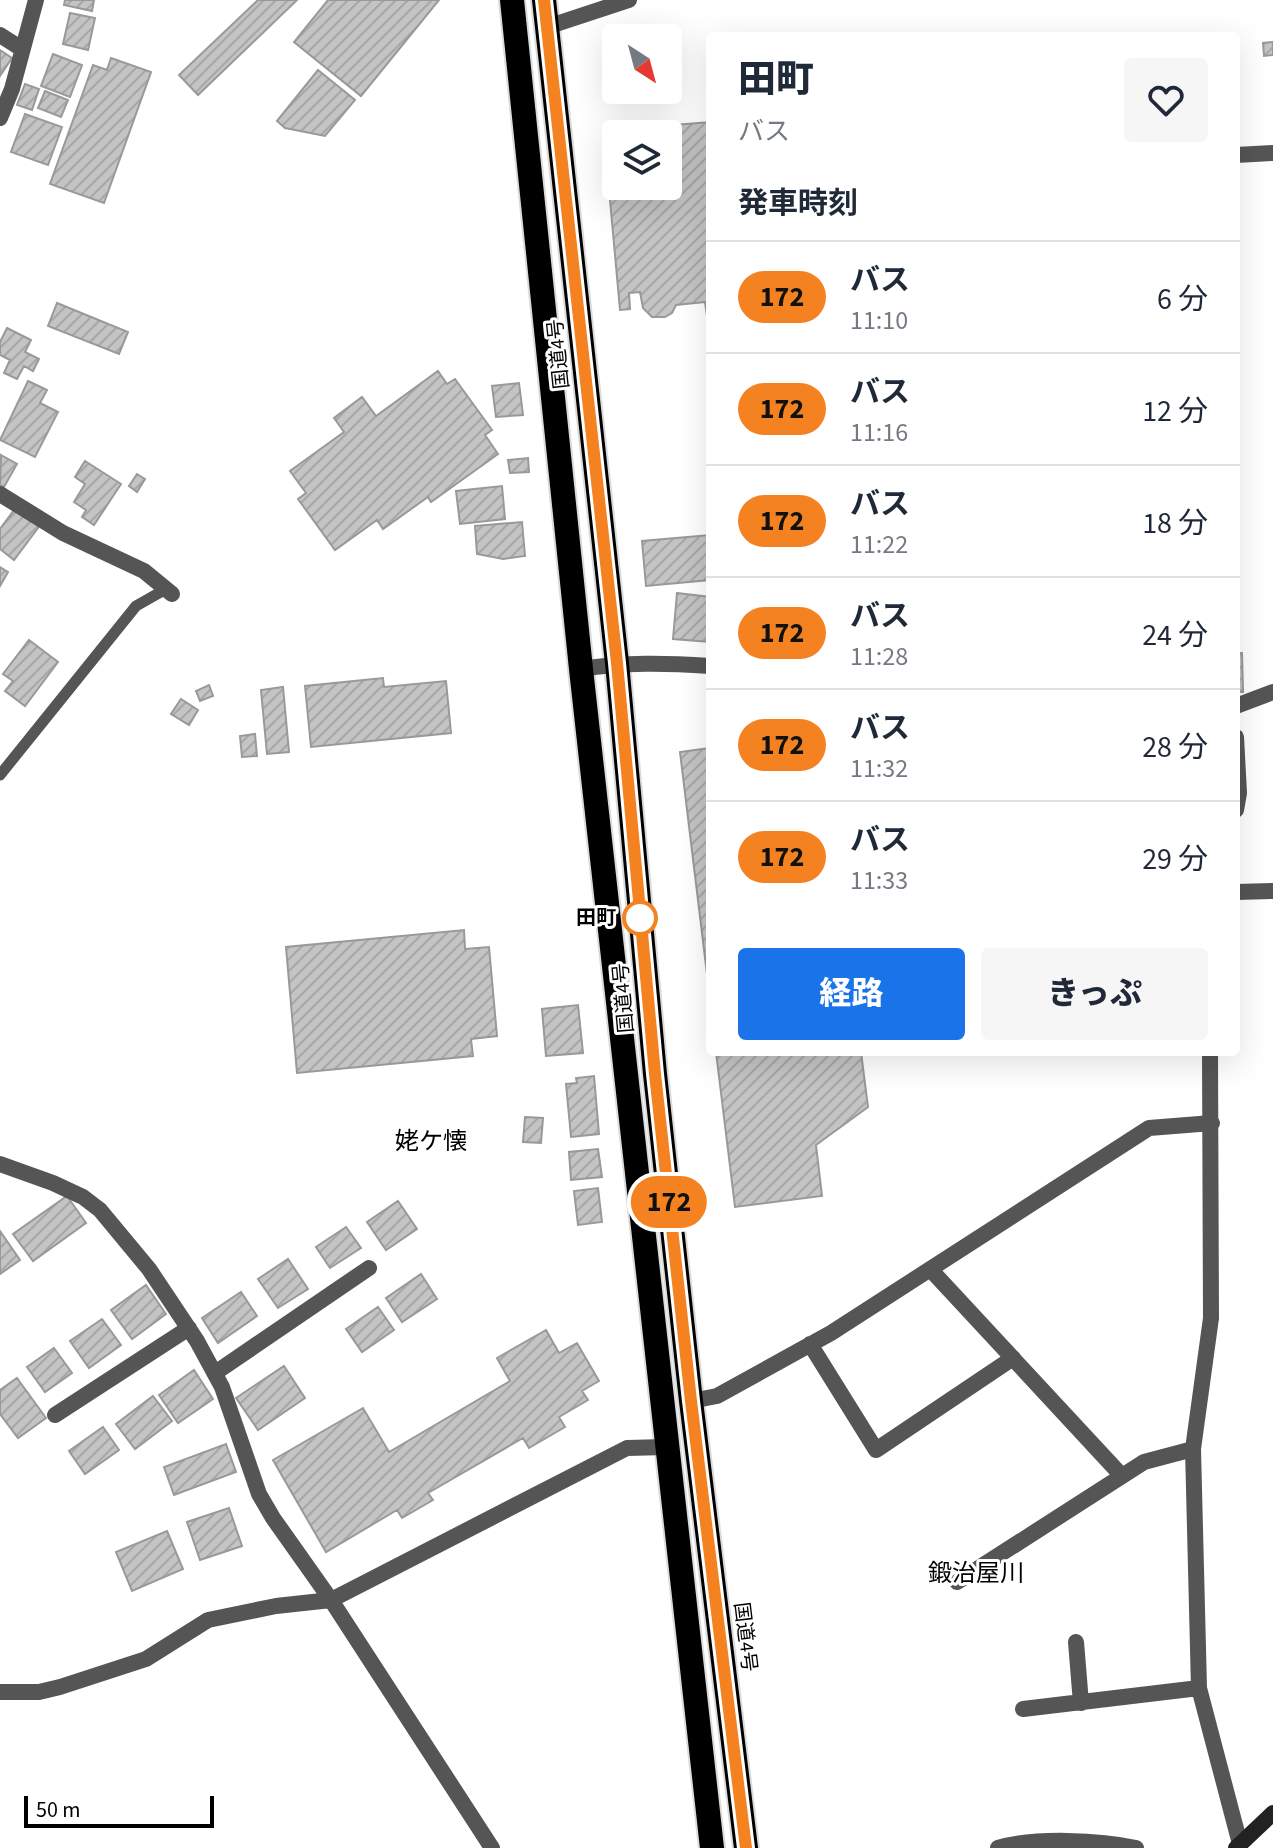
<!DOCTYPE html>
<html lang="ja">
<head>
<meta charset="utf-8">
<style>
  :root { --surface:#fff; --page:#f6f6f7; --text:#1f2937; --muted:#747a83; --line:#e0e1e3; --accent:#1a73e8 }
  body { margin:0; font-family:"Source Sans 3","Noto Sans JP",sans-serif; background:var(--page); color:var(--text); height:100vh; display:flex; flex-direction:column; font-size:30px; white-space:nowrap }
  * { box-sizing:border-box; margin:0 }
  p { font-size:26px; color:var(--muted) }
  .icon { flex:none; width:44px; height:44px; fill:none; stroke:currentColor; stroke-width:2; stroke-linecap:round; stroke-linejoin:round }
  .map { position:relative; flex:1; overflow:hidden }
  .sheet { position:absolute; left:706px; top:32px; width:534px; height:1024px; display:flex; flex-direction:column; background:var(--surface); border-radius:8px; box-shadow:0 8px 32px #0002 }
  .sheet>* { flex:none }
  .badge { padding:0 16px; border-radius:26px; font-size:28px; line-height:52px }
  .needle { width:52px; rotate:144deg }
  .controls { position:absolute; left:602px; top:24px; display:grid; gap:16px }
  .controls a { display:grid; place-items:center; width:80px; height:80px; border-radius:8px; background:var(--surface); box-shadow:0 8px 32px #0002; font-size:40px }
  .scale { position:absolute; left:24px; bottom:20px; width:190px; box-sizing:border-box; padding-left:8px; border:4px solid #000; border-top:0; font-size:22px; line-height:28px; white-space:nowrap; color:#000; -webkit-text-stroke:6px #fff; paint-order:stroke }
  .map>.badge { position:absolute; translate:-50% -50%; box-shadow:0 0 0 4px #fff }
  h2 { padding:0 32px; font-size:30px; line-height:72px }
  .round { display:grid; place-items:center; flex:none; width:84px; height:84px; border-radius:8px; background:var(--page) }
  .headline { display:flex; align-items:center; justify-content:space-between; height:136px; padding:0 32px }
  h1 { font-size:38px; font-weight:800; line-height:60px }
  .cta { display:flex; gap:16px; margin-top:auto; padding:16px 32px }
  .cta a { flex:1; height:92px; border-radius:8px; background:var(--accent); color:#fff; font-size:32px; font-weight:800; line-height:92px; text-align:center }
  .cta a+a { background:var(--page); color:var(--text) }
  ul { padding:0; list-style:none }
  li { display:flex; align-items:center; gap:24px; height:112px; padding:0 32px; border-top:2px solid var(--line) }
  li div { flex:1 }
  li b { display:block; font-size:30px }
  li em { font-style:normal }
  li .badge { min-width:88px; font-weight:700; text-align:center }
  .map>svg:first-child { display:block }
  .building { fill:url(#building-hatch); stroke:#999; stroke-width:2 }
  .lines { fill:none; stroke-linecap:round; stroke-linejoin:round }
  .highway-casing { stroke:#dbdbdb; stroke-width:28 }
  .lane { stroke:#555; stroke-width:11 }
  .street { stroke:#555; stroke-width:16 }
  .secondary { stroke:#222; stroke-width:16 }
  .highway { stroke:#000; stroke-width:24 }
  .line-casing { stroke:#fff; stroke-width:18 }
  .line { stroke:#f58220; stroke-width:12 }
  .stop-dot { fill:#fff; stroke:#f58220; stroke-width:4 }
  .labels { text-anchor:middle; dominant-baseline:central; stroke-width:6; stroke-linejoin:round; paint-order:stroke }
  .street-label { font-size:20px; fill:#000; stroke:#fff }
  .stop-label { font-size:20px; font-weight:bold; fill:#000; stroke:#fff; text-anchor:end }
  .quarter-label { font-size:24px; fill:#000; stroke:#fff }
</style>
</head>
<body>
<div class="map">
<svg width="1273" height="1848" viewBox="0 0 1273 1848">
  <defs>
    <pattern id="building-hatch" width="6" height="6" patternUnits="userSpaceOnUse" patternTransform="scale(2)"><rect width="6" height="6" fill="#c4c4c4"/><path d="M-1 1l2-2M0 6l6-6M5 7l2-2" fill="none" stroke="#a7a7a7"/></pattern>
  </defs>
  <rect width="100%" height="100%" fill="#fff"/>
  <path class="building" d="M65 0H94L92 11 64 5Z
    M258 0H297L198 95 179 75Z
    M328 0H439L361 96 294 42Z
    M70 13 95 18 88 50 63 44Z
    M1273 42V55L1264 56 1263 43Z
    M0 50 12 58 0 76Z
    M53 54 82 65 70 97 41 86Z
    M111 58 151 72 104 203 50 184 93 65 107 70Z
    M318 70 355 100 325 136 285 128 277 121Z
    M25 84 39 89 32 110 17 105Z
    M45 91 68 100 61 117 38 108Z
    M25 114 62 127 48 165 11 152Z
    M710 122V316H707L705 302 676 305 672 313 665 317H652L643 308 640 292 629 293 630 309 620 310 609 189V177L616 154V186H668V134H636L661 126Z
    M57 303 128 332 119 354 48 326Z
    M7 328 31 340 25 352 39 359 33 371 24 366 17 379 4 373 10 360 0 355V342Z
    M438 371 447 384 455 379 492 430 485 435 498 454 431 502 428 497 383 529 377 520 335 550 298 499 306 493 290 471 344 432 334 418 362 397 376 416Z
    M28 381 47 390 40 403 58 412 35 457 0 440Z
    M519 383 523 415 496 417 492 386Z
    M1 455 17 464 4 487 0 485Z
    M528 458 529 472 510 473 508 460Z
    M85 461 121 484 94 525 82 517 86 510 74 502 85 484 75 477Z
    M137 474 145 479 137 492 129 486Z
    M502 486 505 519 460 524 456 491Z
    M17 506 41 524 14 560 0 549V529Z
    M522 522 525 556 503 559 477 554 475 526Z
    M710 535V580L646 586 642 541Z
    M0 567 8 572 0 586Z
    M677 593 710 597V642L673 639Z
    M29 640 58 662 25 706 5 691 13 681 3 674Z
    M1236 653H1242L1243 692H1236Z
    M383 678 384 687 446 681 451 733 311 747 305 686Z
    M209 685 213 696 200 701 196 691Z
    M283 687 289 752 267 754 261 690Z
    M181 699 198 710 189 725 171 714Z
    M255 734 257 756 242 757 240 736Z
    M710 748V999L680 752Z
    M464 930 465 949 489 947 497 1036 471 1039 473 1056 297 1073 286 947Z
    M578 1005 583 1053 546 1056 542 1009Z
    M716 1052H861L868 1107 816 1145 822 1196 735 1207Z
    M594 1076 599 1134 571 1137 566 1084 577 1083 576 1078Z
    M525 1117 543 1118 541 1143 523 1142Z
    M598 1149 602 1177 571 1180 569 1152Z
    M598 1188 602 1222 578 1225 574 1191Z
    M67 1196 86 1223 33 1261 13 1234Z
    M398 1201 417 1229 386 1250 367 1222Z
    M346 1227 361 1248 330 1268 316 1247Z
    M0 1231 20 1260 0 1274Z
    M288 1259 308 1289 278 1308 258 1279Z
    M421 1274 437 1299 402 1322 386 1298Z
    M146 1285 166 1314 132 1339 111 1310Z
    M241 1292 257 1316 218 1343 202 1318Z
    M378 1307 394 1330 362 1352 346 1329Z
    M102 1319 121 1345 89 1368 70 1341Z
    M546 1330 559 1353 577 1343 599 1381 582 1391 588 1400 559 1417 565 1427 529 1448 523 1438 428 1493 433 1500 402 1518 397 1510 326 1552 273 1460 363 1408 389 1452 510 1381 497 1358Z
    M54 1348 72 1373 45 1392 27 1367Z
    M284 1366 305 1398 258 1430 236 1398Z
    M194 1370 213 1399 178 1423 159 1395Z
    M17 1378 46 1418 18 1438 0 1414V1390Z
    M153 1396 172 1421 135 1449 116 1424Z
    M103 1427 119 1450 85 1474 69 1451Z
    M226 1444 236 1472 174 1495 164 1467Z
    M229 1508 242 1546 200 1560 187 1522Z
    M167 1531 183 1569 132 1591 116 1552Z"/>
  <g class="lines">
    <g class="highway-casing">
      <path id="highway" d="M512 0 581 669 712 1848
        M544 0 617 663 655 1074 691 1401 746 1848"/>
    </g>
    <path class="lane" d="M0 775 136 606 166 589"/>
    <path class="street" d="M547 27 629 0
      M0 35 22 49
      M0 118 12 89 36 0
      M1236 155 1273 153
      M0 494 63 533 144 571 172 594
      M581 669C625 662 666 663 710 666
      M1236 706 1273 692
      M1236 737 1239 793 1236 810
      M1236 892 1273 891
      M1210 1052 1211 1318 1193 1449 1199 1688 1240 1844
      M0 1164 53 1183 83 1197 100 1210 149 1269 197 1341 222 1387 259 1494 273 1518 331 1600 492 1848
      M931 1270 1122 1476
      M810 1344 876 1450 1013 1358
      M215 1373 369 1268
      M691 1401 717 1396 831 1333 1149 1128 1212 1123
      M55 1415 189 1328
      M957 1582 1144 1462 1193 1449
      M1076 1642 1081 1703
      M0 1692H39L60 1687 146 1659 208 1620 276 1606 331 1600 627 1448 666 1447
      M1023 1709 1199 1688
      M998 1848C1033 1837 1101 1840 1136 1848"/>
    <path class="secondary" d="M1236 1848 1273 1813"/>
    <use href="#highway" class="highway"/>
  </g>
  <g class="lines">
    <g class="line-casing">
      <path id="line" d="M544 0 617 663 655 1074 691 1401 746 1848"/>
    </g>
    <use href="#line" class="line"/>
  </g>
  <circle class="stop-dot" cx="640" cy="918" r="16"/>
  <g class="labels">
    <g class="street-label">
      <text transform="translate(559 354) rotate(-96)">国道4号</text>
      <text transform="translate(624 998) rotate(-95)">国道4号</text>
      <text transform="translate(745 1637) rotate(83)">国道4号</text>
    </g>
    <g class="stop-label">
      <text x="616" y="918">田町</text>
    </g>
    <g class="quarter-label">
      <text x="431" y="1141">姥ケ懐</text>
      <text x="976" y="1573">鍛治屋川</text>
    </g>
  </g>
</svg>
<div class="controls">
<a><svg class="needle" viewBox="-14 -14 28 28"><path d="M0-13l5 13h-10z" fill="#e53935"/><path d="M0 13l5-13h-10z" fill="#747a83"/></svg></a>
<a><svg class="icon" aria-label="layers" viewBox="0 0 24 24"><path d="M12 4l9 5-9 5-9-5zM3 14l9 5 9-5"/></svg></a>
</div>
<div class="scale">50 m</div>
<b class="badge" style="left:669px;top:1202px;background:#f58220;color:#111">172</b>
<section class="sheet">
<div class="headline"><div><h1>田町</h1><p>バス</p></div><a class="round"><svg class="icon" aria-label="heart" viewBox="0 0 24 24"><path d="M12 20l-8-8c-3-5 5-10 8-4 3-6 11-1 8 4z"/></svg></a></div>
<h2>発車時刻</h2>
<ul>
<li><span class="badge" style="background:#f58220;color:#111">172</span><div><b>バス</b><p>11:10</p></div><em>6 分</em></li>
<li><span class="badge" style="background:#f58220;color:#111">172</span><div><b>バス</b><p>11:16</p></div><em>12 分</em></li>
<li><span class="badge" style="background:#f58220;color:#111">172</span><div><b>バス</b><p>11:22</p></div><em>18 分</em></li>
<li><span class="badge" style="background:#f58220;color:#111">172</span><div><b>バス</b><p>11:28</p></div><em>24 分</em></li>
<li><span class="badge" style="background:#f58220;color:#111">172</span><div><b>バス</b><p>11:32</p></div><em>28 分</em></li>
<li><span class="badge" style="background:#f58220;color:#111">172</span><div><b>バス</b><p>11:33</p></div><em>29 分</em></li>
</ul>
<div class="cta"><a>経路</a><a>きっぷ</a></div>
</section>
</div>
</body>
</html>
